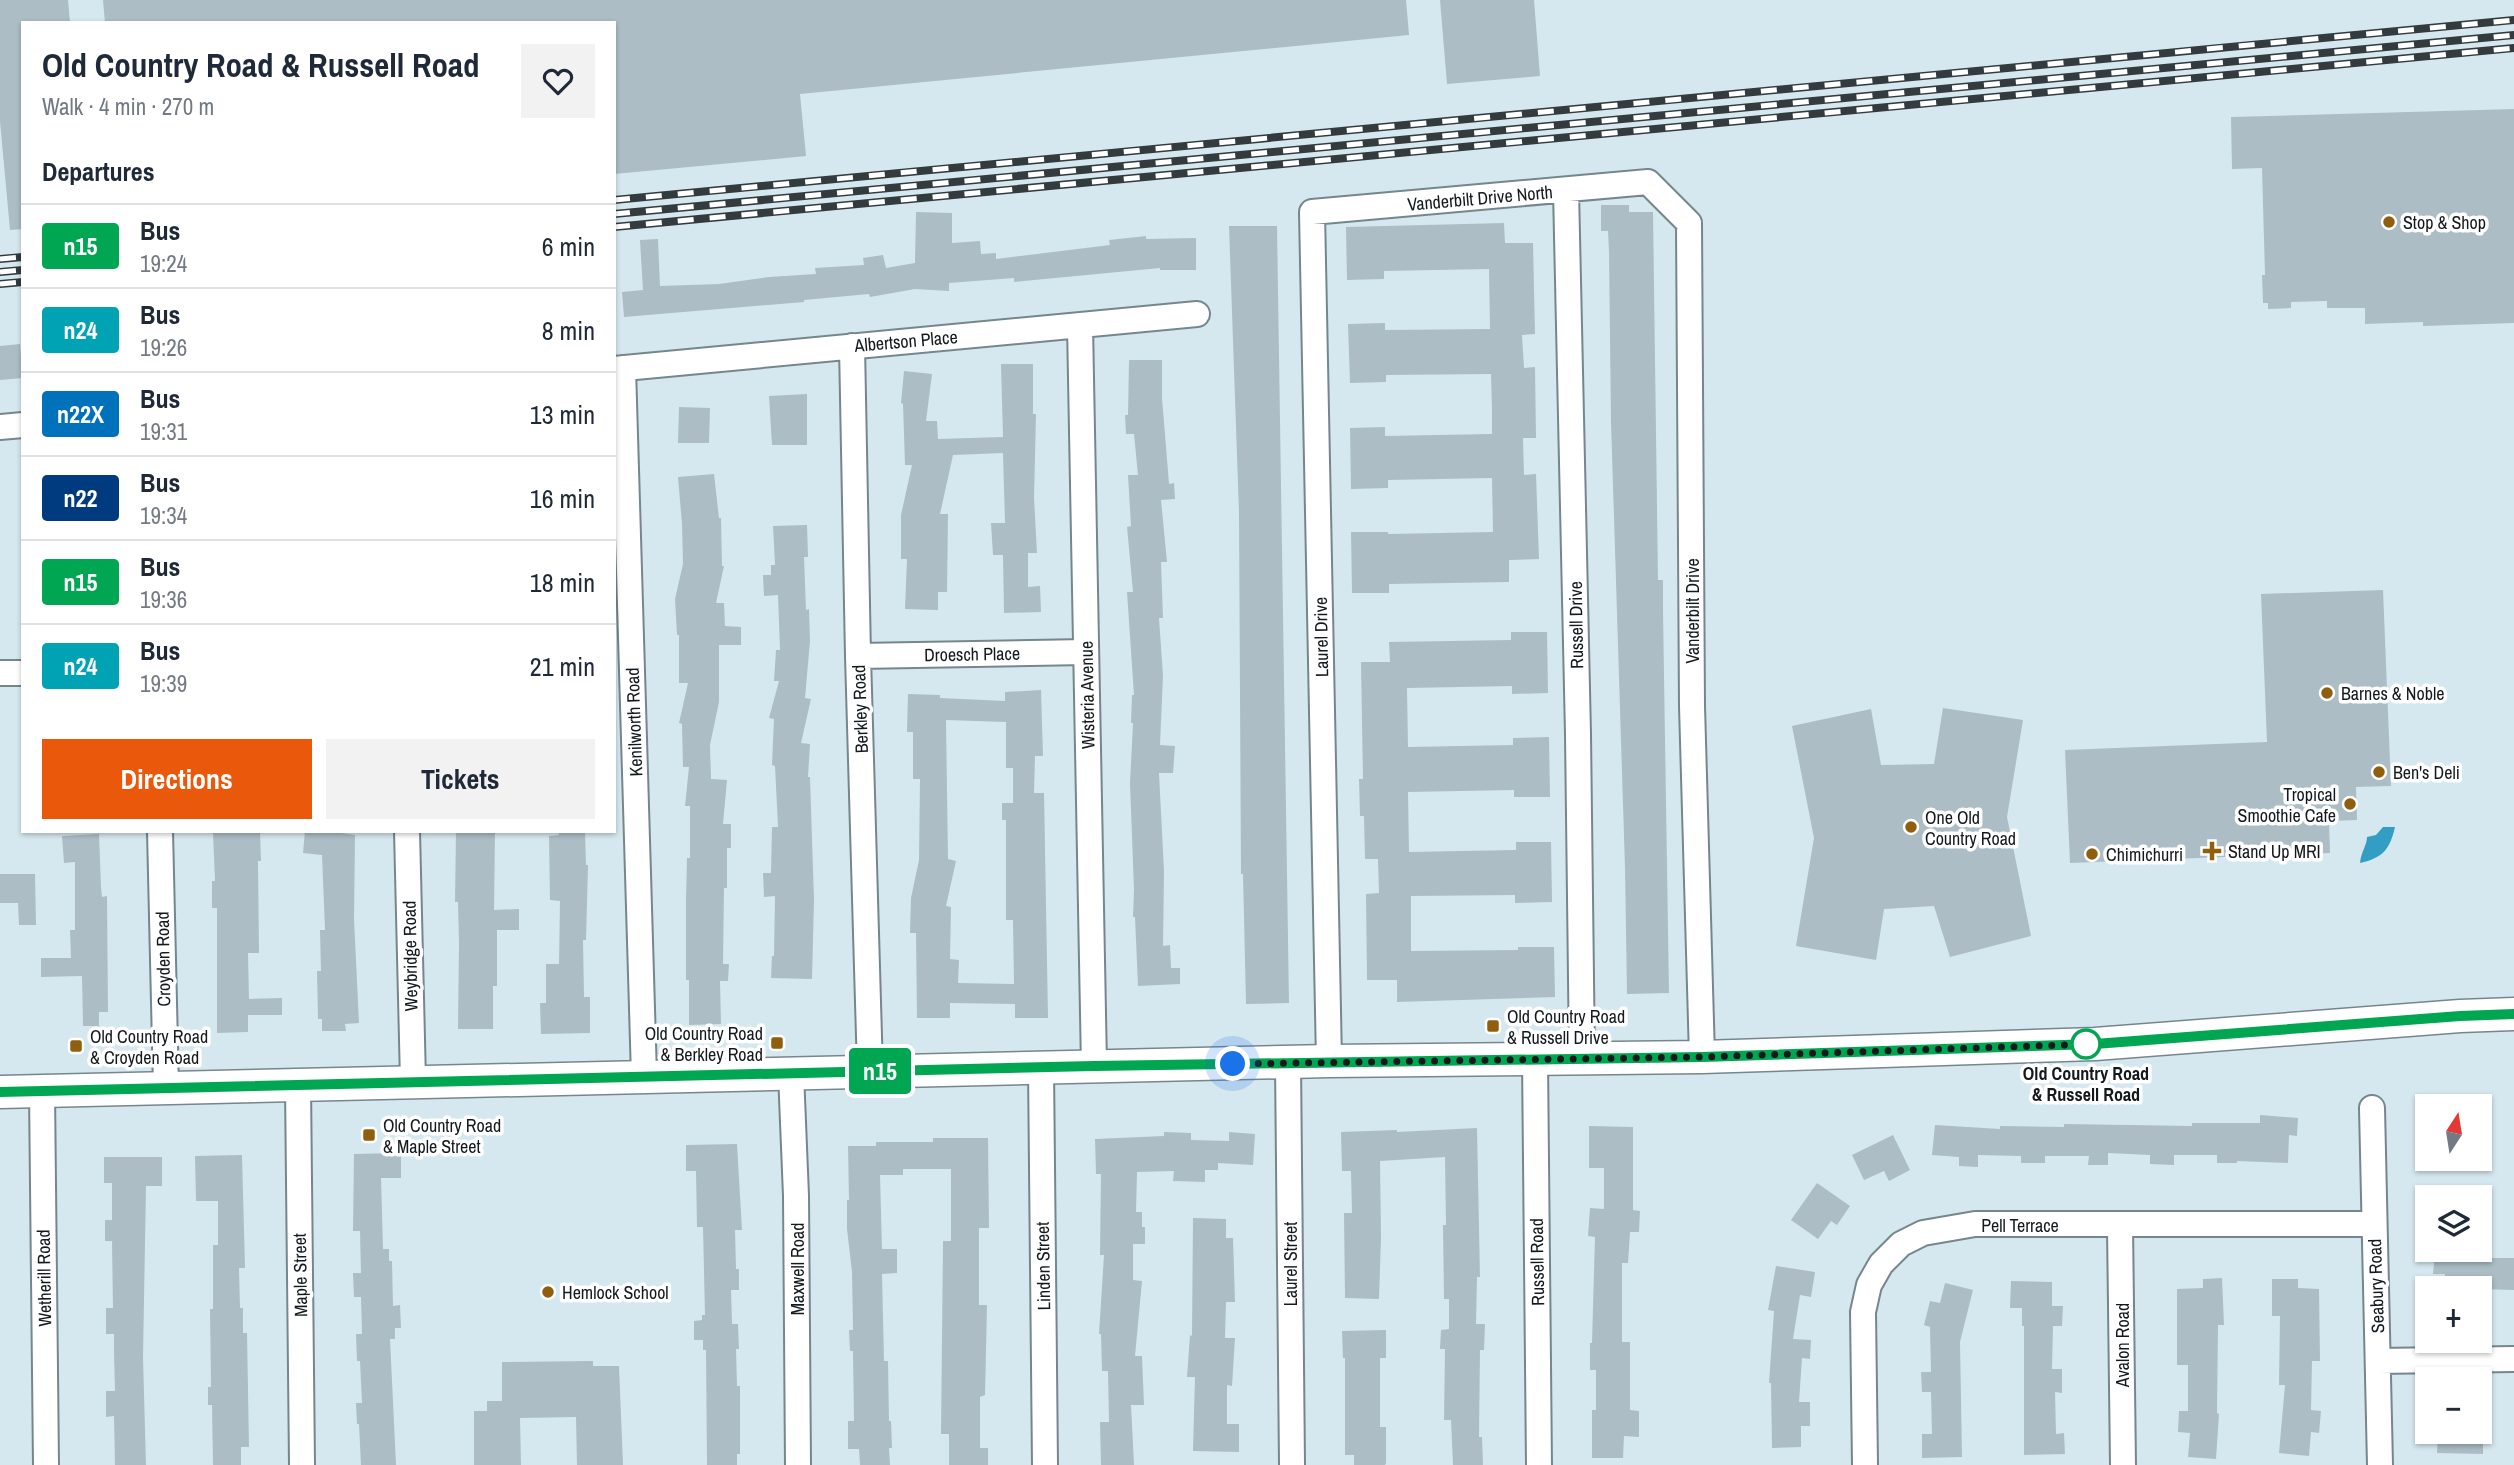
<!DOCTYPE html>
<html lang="en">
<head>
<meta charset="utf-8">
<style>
  :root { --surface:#fff; --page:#f2f2f3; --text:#1f2937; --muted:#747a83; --line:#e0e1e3; --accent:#ea580c }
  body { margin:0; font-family:"Archivo Narrow",sans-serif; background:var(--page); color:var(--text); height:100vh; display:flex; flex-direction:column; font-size:26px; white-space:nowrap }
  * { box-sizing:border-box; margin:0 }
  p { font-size:23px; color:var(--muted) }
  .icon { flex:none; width:38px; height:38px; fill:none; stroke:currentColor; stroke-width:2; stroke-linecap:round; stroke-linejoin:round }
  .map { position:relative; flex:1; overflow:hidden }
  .sheet { position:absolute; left:21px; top:21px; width:595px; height:812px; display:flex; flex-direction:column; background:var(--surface); border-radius:0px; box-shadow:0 2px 5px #0004 }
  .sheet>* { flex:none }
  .badge { padding:0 14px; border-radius:5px; font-size:24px; line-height:46px }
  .needle { width:46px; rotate:12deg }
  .fabs { position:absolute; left:2415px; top:1094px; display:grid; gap:14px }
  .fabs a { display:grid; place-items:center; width:77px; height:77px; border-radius:0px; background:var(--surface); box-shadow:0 2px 5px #0004; font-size:35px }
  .you { position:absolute; width:35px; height:35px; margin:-18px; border:5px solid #fff; border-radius:50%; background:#1a73e8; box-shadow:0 0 0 10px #1a73e833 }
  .map>.badge { position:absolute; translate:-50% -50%; box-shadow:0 0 0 4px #fff }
  h2 { padding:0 21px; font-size:26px; line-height:63px }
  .round { display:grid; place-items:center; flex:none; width:74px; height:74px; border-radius:0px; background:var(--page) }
  .overview { display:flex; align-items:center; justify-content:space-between; height:119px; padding:0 21px }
  h1 { font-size:33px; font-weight:800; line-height:52px }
  .primary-button { display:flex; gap:14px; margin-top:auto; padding:14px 21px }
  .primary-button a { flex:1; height:80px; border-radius:0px; background:var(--accent); color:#fff; font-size:28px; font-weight:800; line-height:80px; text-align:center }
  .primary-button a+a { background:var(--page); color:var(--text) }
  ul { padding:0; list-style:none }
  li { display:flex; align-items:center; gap:21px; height:84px; padding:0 21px; border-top:2px solid var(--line) }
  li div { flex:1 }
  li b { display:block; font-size:26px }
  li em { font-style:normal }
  li .badge { min-width:77px; font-weight:700; text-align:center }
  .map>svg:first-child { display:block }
  .water { fill:#339ec3 }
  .building { fill:#acbdc5; fill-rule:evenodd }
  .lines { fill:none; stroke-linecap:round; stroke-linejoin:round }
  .minor-casing { stroke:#76868d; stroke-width:28 }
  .major-casing { stroke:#76868d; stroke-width:35 }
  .minor { stroke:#fff; stroke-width:24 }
  .major { stroke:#fff; stroke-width:32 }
  .rail-casing { stroke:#333b3e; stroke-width:8 }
  .rail { stroke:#fff; stroke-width:5; stroke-dasharray:16; stroke-linecap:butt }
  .line-casing { stroke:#fff; stroke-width:16 }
  .line { stroke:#00a651; stroke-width:10 }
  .walk { stroke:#13191c; stroke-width:7; stroke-dasharray:0 12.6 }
  .poi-dot { fill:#905f0d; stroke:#fff; stroke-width:2.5 }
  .stop-dot { fill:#fff; stroke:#00a651; stroke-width:3.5 }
  .labels { text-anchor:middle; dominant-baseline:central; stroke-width:7; stroke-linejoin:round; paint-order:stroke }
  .street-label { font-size:18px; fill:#13191c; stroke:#fff }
  .poi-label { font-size:18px; fill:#13191c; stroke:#fff; text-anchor:start }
  .stop-label { font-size:18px; font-weight:bold; fill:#13191c; stroke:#fff }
</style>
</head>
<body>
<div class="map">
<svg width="2514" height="1465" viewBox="0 0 2514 1465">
  <rect width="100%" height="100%" fill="#d6e8ef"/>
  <path class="water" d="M2383 827H2395C2390 849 2383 858 2360 863 2361 852 2367 845 2367 837L2376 835Z"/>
  <path class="building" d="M0 0H68L70 23H23V229L10 230 0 121Z
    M103 0H1406L1409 35 800 94 806 156 614 174V23H105Z
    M1440 0H1534L1540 76 1447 84Z
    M2514 109V323L2423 326V322L2365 324V308H2327V301L2291 302V308L2268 309V303H2263L2262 275H2265L2262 168 2232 169 2231 117Z
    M1601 205H1629V212H1653L1658 580H1663V611L1669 993 1627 994 1625 868 1611 422 1609 252 1608 231H1601Z
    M916 212 952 213V243L980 241 981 254 996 253V259L1110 245 1109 240 1146 236V239L1196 238V270H1160V268L1014 282V278L949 283V291L915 289 870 297 869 294 804 300V302L624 317 622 292 643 290 640 240 658 239 660 286 719 284 769 277 816 274 815 268 864 265 863 258 883 255 886 268 915 263Z
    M1504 223 1505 243H1533L1535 334 1522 335 1524 368 1535 367 1536 438H1523L1524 475 1536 474 1539 559 1509 560V582L1389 584V593H1352L1351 532H1388V534L1493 532 1492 478 1388 480V488L1351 489 1350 428 1385 427V436L1492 434V410L1491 374 1386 375V382L1350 383 1348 324 1385 323V330L1490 329 1489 269 1384 271V279L1347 280 1346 227Z
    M1229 226H1277L1289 1003 1246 1004 1243 874H1241L1239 513Z
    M20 344 23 378 0 380V346Z
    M1129 360H1162V398L1169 484 1174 483 1175 499 1161 500 1167 562H1161L1163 618H1159L1163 676 1160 745 1175 746 1173 773H1159L1164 871 1163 946 1170 945 1171 968H1180V984L1138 986 1135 917H1133L1134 890 1130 783 1133 723H1131L1132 695H1134L1127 592H1133L1127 527 1131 526 1128 475H1138L1134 434H1126L1125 415H1128Z
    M1001 364H1033V414H1036L1034 498 1037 553H1028V587L1040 586 1041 612 1004 613 1003 555H993L991 523H1005L1003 453 953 455 940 514H948L947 592H938V610L905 609 907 559H901V515L912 465H905L903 404 901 403 904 371 932 374 926 421H937L938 439 1003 437Z
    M807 394V445H772L769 396Z
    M679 407 710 408 709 443H678Z
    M714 474 719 518H721L722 566H724L716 603H724L725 626 741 627V645H719V702L710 745 711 779 727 780 723 824H731V848H727V888H724L723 964H729L728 981H720L721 1024 689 1025V980H686V900L687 858H690V806H685L689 767H683L682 724 679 723 688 683H679V635H677L675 599 683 564 682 524 678 477Z
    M807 525 808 557H804L806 610 809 609 810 641 805 698 811 699 801 743 810 744 808 777H810L814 900 812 979 771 978 772 956H774L775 896 764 897 763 873H771L772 827H778L775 766 772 765 774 719 769 718 779 681H774L776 650H780L778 595 764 596 763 575H771V565H775L773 526Z
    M2383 590 2391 786 2356 787 2357 820 2329 821 2330 853 2070 863 2065 750 2267 742 2261 594Z
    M1511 632H1547L1548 693 1512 694V686L1407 688 1408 747 1513 745V738L1549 737 1550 797H1514V790L1408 792 1409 852 1516 850V842H1551L1552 902 1515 903V895L1411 896V951L1518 950V947H1554L1555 997 1397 1002V980H1367L1366 894 1379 893 1378 859H1365L1364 816H1360L1359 779H1363L1361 662H1390L1389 642 1511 640Z
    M1041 690 1043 756H1035L1034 793H1044L1048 1018H1015V1004L950 1003V1018H917L916 933H910L911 898 919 860 920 779H913V732H907L908 694 940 695V698L1005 701V692ZM946 720 1006 722V768H1013V803H1002V820H1006V920H1013L1014 984 958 983 959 960 950 959 951 907 946 906 956 861 948 859Z
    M1943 708 2023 720 2007 817 2031 936 1950 957 1934 906 1884 909 1876 960 1796 946 1814 838 1792 726 1871 709 1881 765 1934 764Z
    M305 831H328L355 835 354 919 359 1023 345 1024 346 1031H322V1019H318L317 971H321L320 930H325L322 855 303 853Z
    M456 831H495L494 910 519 909V930H497V986H493V1029H458L459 942 458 902H455Z
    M558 831H585L586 865H588L586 940H583L584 997H590V1033L541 1034 540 1003H546V964H559L560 901 550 900 549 836 559 835Z
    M260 832 261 861H258L259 953H248L249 999 282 998V1015H248V1032L217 1033V908H212V881H215L213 833Z
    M99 834 101 887 102 897 107 896 108 1012H99V1026H83L82 976 41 977V958H71L70 930H75V862L64 863 62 836Z
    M0 874H35L36 925H19L18 903H0Z
    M2260 1115 2298 1118 2297 1136 2289 1135 2288 1163 2237 1161V1163H2217V1155H2174V1165L2150 1164V1155L2108 1153V1165H2088L2089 1156H2045V1163H2021V1156L1978 1155V1167L1959 1166V1157L1932 1155 1935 1125 2000 1129V1126L2064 1127V1124L2192 1126V1123H2260Z
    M1589 1126 1633 1127V1210L1640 1211 1639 1232H1630L1628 1263H1622V1342H1630V1410L1639 1411V1437L1624 1436 1623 1458H1592V1410H1596V1370H1590V1343H1592L1595 1237 1588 1236 1590 1208 1604 1209V1168H1589Z
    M1477 1128 1480 1277H1477L1476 1324H1485L1484 1350H1480L1479 1437H1482L1483 1465H1453L1451 1420H1444L1445 1349H1440L1441 1330 1449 1329V1299H1444L1443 1225H1446L1445 1157 1380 1161 1381 1238 1379 1299 1345 1298 1344 1213H1352L1351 1171H1342L1341 1132 1397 1130V1132Z
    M1164 1132 1191 1133V1140L1229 1141V1132L1255 1134 1253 1165 1218 1163V1170H1205V1182L1173 1181 1174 1171 1137 1172 1136 1212H1142V1227H1145V1244H1133V1280L1142 1281 1135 1356H1142L1144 1405H1131L1134 1465H1101L1100 1422H1109L1108 1371H1102L1101 1334H1099L1104 1255H1100L1101 1174H1096L1095 1139 1164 1136Z
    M1893 1135 1910 1170 1889 1181 1884 1171 1864 1180 1852 1155Z
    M933 1138H988L989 1228H979V1305H987L985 1395 980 1397V1448H988V1465H949V1434H941L943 1241H951V1169H903V1175H880L882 1249H897V1273L882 1274 884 1361H888L889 1421H891L892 1448H889L890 1465H860L859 1449H848V1421H854L853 1351H850L849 1330H853L852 1272 847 1229V1200H849L848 1146H876V1142H933Z
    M737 1144 742 1230H735L736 1269H739V1290H731L732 1324H738L739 1349H736L737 1386H740V1454H737V1465H707L706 1350H703V1340H694V1321L702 1320V1315H705L703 1227H697L696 1171H686V1145Z
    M401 1153V1178H381L383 1249H389V1261H392L393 1306 400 1305 401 1328H395V1339H390L396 1465H361L359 1424H357L356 1403H362L360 1361H357L356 1334H362L361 1297H354L353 1273H361L360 1231H353L354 1154Z
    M242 1155 245 1268H239L240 1308H243V1333H247L249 1447H241V1465H213L212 1405H208V1387H211L210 1309H213V1245H218V1201H196L195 1156Z
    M104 1157H162V1186H146L143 1357 146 1465H115L114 1416 106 1417V1391H115L114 1352V1334H106V1308H113L112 1241H105V1220H112V1183H104Z
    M1817 1183 1850 1206 1837 1225 1831 1221 1818 1239 1791 1220Z
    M1193 1218 1226 1219V1238H1233L1235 1302H1226L1225 1338H1235L1232 1386 1227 1385V1424H1239V1452L1193 1451 1195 1377H1187L1190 1335 1192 1336Z
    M2435 1252 2475 1255V1258H2514V1290L2444 1288 2445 1274H2433Z
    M1776 1266 1815 1272 1811 1297 1800 1295 1793 1339 1811 1340 1810 1359 1802 1358 1799 1402H1810V1426H1801V1447L1772 1448 1771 1383H1769L1774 1311 1768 1310Z
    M2222 1278 2224 1325H2218L2217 1413 2219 1414 2216 1459 2188 1457 2190 1433 2178 1432 2179 1411H2188V1365H2177V1289L2203 1288V1279Z
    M2272 1279H2298V1288L2319 1289 2320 1361H2312L2311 1410 2321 1411 2319 1433 2311 1432 2309 1456 2279 1453 2285 1385H2279L2280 1316H2272Z
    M2011 1281 2052 1282V1306H2063L2062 1326H2053L2052 1369H2062V1393L2055 1392 2056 1434 2064 1433 2065 1454 2024 1455V1326H2022V1308H2010Z
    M1945 1283 1973 1290 1960 1342 1962 1457 1922 1458V1434H1932L1931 1392H1922L1921 1372H1931L1930 1327 1924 1325 1930 1301 1940 1303Z
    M1386 1330V1358H1380V1427H1386V1463L1385 1465H1354V1455H1345V1358H1343L1342 1331Z
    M593 1361V1366H619L623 1465H577L576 1417 520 1418 521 1465H474V1411H487V1401H502V1362Z
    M2438 1432H2483V1454L2437 1453Z"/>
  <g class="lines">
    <g class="minor-casing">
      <path id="minor" d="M1566 190 1578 734 1582 1059
        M1080 325 1094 1066
        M852 346 858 656 870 1071
        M623 368 644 1076
        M614 369 1197 314
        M0 427 23 425
        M858 656 1086 652
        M0 673H23
        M160 831 166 1088
        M407 831 413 1081
        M1535 1059 1539 1465
        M1329 1061 1312 212 1648 182 1689 223 1692 706 1702 1057
        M1288 1063 1292 1465
        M1041 1067 1045 1465
        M791 1073 796 1196 798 1465
        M298 1085 302 1465
        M42 1091 46 1465
        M2372 1108 2380 1465
        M2120 1226 2123 1465
        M2378 1361 2514 1359
        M1865 1465 1863 1312 1869 1285 1881 1264 1901 1244 1923 1233 1975 1224H2374"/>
    </g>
    <g class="major-casing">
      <path id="major" d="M0 1092 1329 1061 1702 1057 2095 1044 2460 1016 2514 1014"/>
    </g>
    <use href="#minor" class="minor"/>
    <use href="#major" class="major"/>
    <g class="rail-casing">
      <path id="rail" d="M614 200 2514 20
        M614 214 2514 35
        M614 227 2514 48
        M0 259 23 257
        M0 272 23 270
        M0 284 23 282"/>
    </g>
    <use href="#rail" class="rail"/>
  </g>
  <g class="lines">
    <g class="line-casing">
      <path id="line" d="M0 1092 1094 1066 1702 1057 2095 1044 2460 1016 2514 1014"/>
    </g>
    <use href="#line" class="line"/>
    <path class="walk" d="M1233 1064 1702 1057 2095 1044H2086"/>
  </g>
  <g class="poi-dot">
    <circle cx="2389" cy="222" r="7"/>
    <circle cx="2327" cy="693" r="7"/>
    <circle cx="2379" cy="772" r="7"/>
    <circle cx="2350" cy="804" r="7"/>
    <circle cx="1911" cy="827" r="7"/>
    <path d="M2208.5 840.5h7v7h7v7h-7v7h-7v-7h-7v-7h7z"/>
    <circle cx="2092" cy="854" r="7"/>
    <rect x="1486" y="1019" width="14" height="14" rx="3.5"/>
    <rect x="770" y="1036" width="14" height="14" rx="3.5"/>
    <rect x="69" y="1039" width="14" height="14" rx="3.5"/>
    <rect x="362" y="1128" width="14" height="14" rx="3.5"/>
    <circle cx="548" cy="1292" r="7"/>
  </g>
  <circle class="stop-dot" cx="2086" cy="1044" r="14"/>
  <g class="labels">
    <g class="street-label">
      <text transform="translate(1480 198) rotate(-5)">Vanderbilt Drive North</text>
      <text transform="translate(906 341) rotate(-5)">Albertson Place</text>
      <text transform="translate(1692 611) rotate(-90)">Vanderbilt Drive</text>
      <text transform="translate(1576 625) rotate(-91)">Russell Drive</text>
      <text transform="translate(1321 637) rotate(-91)">Laurel Drive</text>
      <text transform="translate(972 654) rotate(-1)">Droesch Place</text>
      <text transform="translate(1087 695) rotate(-91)">Wisteria Avenue</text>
      <text transform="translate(860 709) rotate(-92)">Berkley Road</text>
      <text transform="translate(634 722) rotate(-92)">Kenilworth Road</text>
      <text transform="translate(410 956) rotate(-91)">Weybridge Road</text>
      <text transform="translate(163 959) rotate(-91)">Croyden Road</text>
      <text x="2020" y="1225">Pell Terrace</text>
      <text transform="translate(1537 1262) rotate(-91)">Russell Road</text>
      <text transform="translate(1290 1264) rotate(-90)">Laurel Street</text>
      <text transform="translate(1043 1266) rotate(-91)">Linden Street</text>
      <text transform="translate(797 1269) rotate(-90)">Maxwell Road</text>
      <text transform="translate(300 1275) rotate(-91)">Maple Street</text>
      <text transform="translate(44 1278) rotate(-91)">Wetherill Road</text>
      <text transform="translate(2376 1286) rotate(-92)">Seabury Road</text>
      <text transform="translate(2122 1345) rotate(-90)">Avalon Road</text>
    </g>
    <g class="poi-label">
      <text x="2403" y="222">Stop &amp; Shop</text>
      <text x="2341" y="693">Barnes &amp; Noble</text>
      <text x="2393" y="772">Ben's Deli</text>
      <text x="2336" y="794" text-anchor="end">Tropical<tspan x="2336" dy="21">Smoothie Cafe</tspan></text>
      <text x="1925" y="817">One Old<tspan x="1925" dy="21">Country Road</tspan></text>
      <text x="2228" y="851">Stand Up MRI</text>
      <text x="2106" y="854">Chimichurri</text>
      <text x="1507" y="1016">Old Country Road<tspan x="1507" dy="21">&amp; Russell Drive</tspan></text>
      <text x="763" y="1033" text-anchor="end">Old Country Road<tspan x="763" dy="21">&amp; Berkley Road</tspan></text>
      <text x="90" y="1036">Old Country Road<tspan x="90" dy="21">&amp; Croyden Road</tspan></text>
      <text x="383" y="1125">Old Country Road<tspan x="383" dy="21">&amp; Maple Street</tspan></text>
      <text x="562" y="1292">Hemlock School</text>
    </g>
    <g class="stop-label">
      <text x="2086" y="1073">Old Country Road<tspan x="2086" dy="21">&amp; Russell Road</tspan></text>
    </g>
  </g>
</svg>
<div class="fabs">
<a><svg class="needle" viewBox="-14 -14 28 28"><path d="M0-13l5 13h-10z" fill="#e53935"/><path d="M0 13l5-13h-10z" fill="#747a83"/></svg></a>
<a><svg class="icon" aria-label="layers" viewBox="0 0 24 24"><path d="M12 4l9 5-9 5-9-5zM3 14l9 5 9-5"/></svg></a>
<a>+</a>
<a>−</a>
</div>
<div class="you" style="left:1233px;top:1064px"></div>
<b class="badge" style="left:880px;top:1071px;background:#00a651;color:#fff">n15</b>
<section class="sheet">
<div class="overview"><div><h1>Old Country Road &amp; Russell Road</h1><p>Walk · 4 min · 270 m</p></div><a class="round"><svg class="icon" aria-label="heart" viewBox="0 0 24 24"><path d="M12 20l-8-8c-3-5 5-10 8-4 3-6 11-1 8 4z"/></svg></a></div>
<h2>Departures</h2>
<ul>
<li><span class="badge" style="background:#00a651;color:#fff">n15</span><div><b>Bus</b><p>19:24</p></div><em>6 min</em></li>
<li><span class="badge" style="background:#00a3b4;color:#fff">n24</span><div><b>Bus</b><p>19:26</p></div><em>8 min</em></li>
<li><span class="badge" style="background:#0072bc;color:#fff">n22X</span><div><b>Bus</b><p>19:31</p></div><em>13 min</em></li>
<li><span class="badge" style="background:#003b80;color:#fff">n22</span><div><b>Bus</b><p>19:34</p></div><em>16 min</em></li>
<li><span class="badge" style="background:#00a651;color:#fff">n15</span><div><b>Bus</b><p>19:36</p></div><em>18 min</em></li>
<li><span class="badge" style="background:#00a3b4;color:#fff">n24</span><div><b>Bus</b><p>19:39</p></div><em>21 min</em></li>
</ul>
<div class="primary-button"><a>Directions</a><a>Tickets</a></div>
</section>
</div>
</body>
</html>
